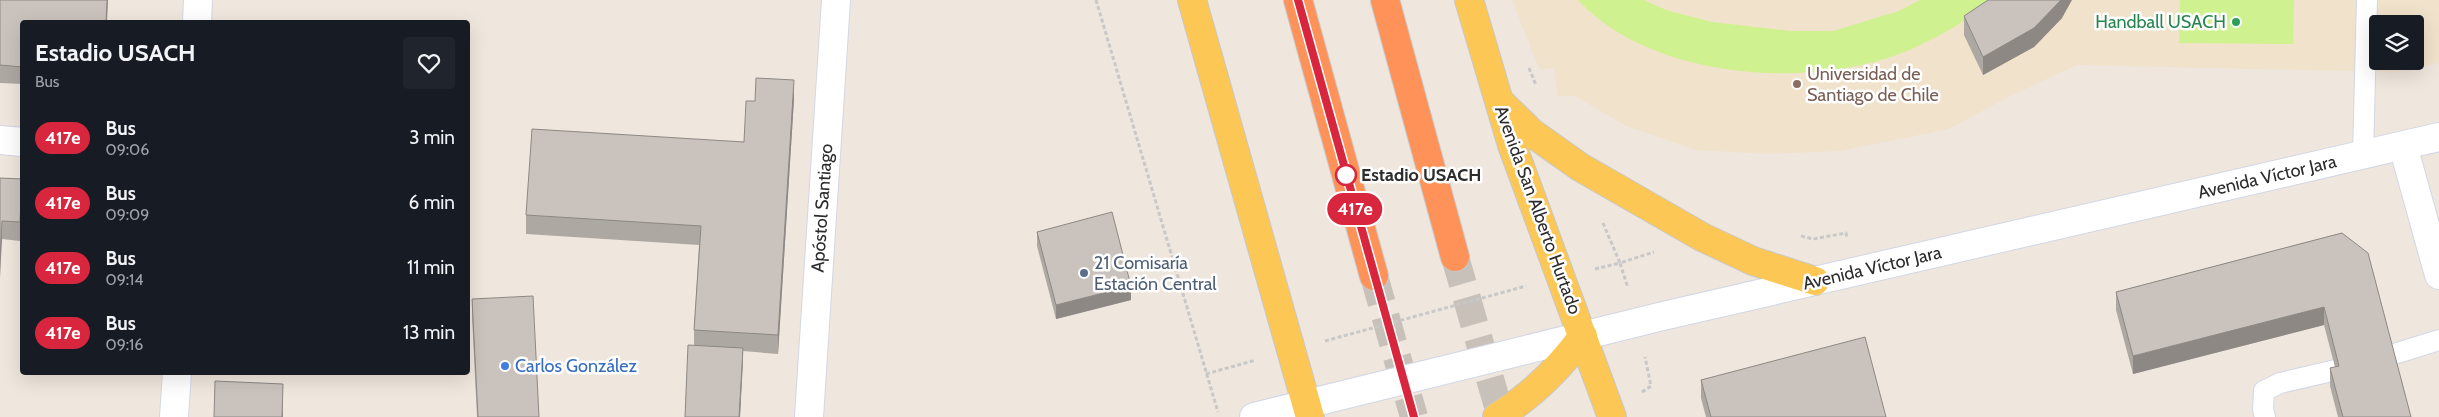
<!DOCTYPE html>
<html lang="en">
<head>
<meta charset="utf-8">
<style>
  :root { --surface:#171b24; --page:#20242c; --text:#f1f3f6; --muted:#9ea1a6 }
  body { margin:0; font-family:Cabin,sans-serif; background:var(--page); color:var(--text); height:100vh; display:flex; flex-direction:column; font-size:19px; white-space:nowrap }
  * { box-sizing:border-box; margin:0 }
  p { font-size:16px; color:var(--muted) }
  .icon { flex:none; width:28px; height:28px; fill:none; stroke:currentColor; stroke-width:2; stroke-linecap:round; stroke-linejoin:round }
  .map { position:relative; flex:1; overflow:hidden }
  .panel { position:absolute; left:20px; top:20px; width:450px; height:355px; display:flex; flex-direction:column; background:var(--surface); border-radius:5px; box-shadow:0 5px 20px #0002 }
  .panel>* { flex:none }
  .badge { padding:0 10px; border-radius:16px; font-size:18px; line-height:32px }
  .controls { position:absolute; left:2369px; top:15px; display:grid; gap:10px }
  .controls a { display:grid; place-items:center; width:55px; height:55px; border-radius:5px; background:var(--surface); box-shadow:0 5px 20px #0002; font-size:25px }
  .map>.badge { position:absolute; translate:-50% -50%; box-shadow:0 0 0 2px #fff }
  .round { display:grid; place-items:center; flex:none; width:52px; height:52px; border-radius:5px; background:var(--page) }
  .overview { display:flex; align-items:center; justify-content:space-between; height:85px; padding:0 15px }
  h1 { font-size:24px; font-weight:700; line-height:38px }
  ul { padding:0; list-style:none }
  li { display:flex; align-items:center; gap:15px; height:65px; padding:0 15px }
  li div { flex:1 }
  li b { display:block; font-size:19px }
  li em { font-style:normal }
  li .badge { min-width:55px; font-weight:700; text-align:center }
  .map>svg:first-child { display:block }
  .education { fill:#f1e2cb; fill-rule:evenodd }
  .pitch { fill:#d0f190 }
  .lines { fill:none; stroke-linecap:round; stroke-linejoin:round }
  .highway-tunnel { stroke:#c8c1ba; stroke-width:28; stroke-dasharray:28 14; stroke-linecap:butt }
  .lane-casing { stroke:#d2d7e6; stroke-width:22 }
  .street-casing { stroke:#d2d7e6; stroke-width:30 }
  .secondary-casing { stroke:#d2d7e6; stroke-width:30 }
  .primary-casing { stroke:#c8c8c8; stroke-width:30 }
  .highway-casing { stroke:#c8c8c8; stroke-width:30 }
  .path { stroke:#c8c8c8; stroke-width:3; stroke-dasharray:4 2.5; stroke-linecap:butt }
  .lane { stroke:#fff; stroke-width:20 }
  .street { stroke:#fff; stroke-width:28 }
  .secondary { stroke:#fff; stroke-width:28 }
  .primary { stroke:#fcc755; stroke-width:28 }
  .highway { stroke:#ff9258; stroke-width:28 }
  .wall { fill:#aea8a3 }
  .shaded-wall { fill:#8d8884 }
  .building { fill:#cac3bd; stroke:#8d8884 }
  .line-casing { stroke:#fff; stroke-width:11 }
  .line { stroke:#d7263d; stroke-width:8 }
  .leisure-dot { fill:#2e9e5b; stroke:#fff; stroke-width:2 }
  .education-dot { fill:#8d6e63; stroke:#fff; stroke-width:2 }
  .stop-dot { fill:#fff; stroke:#d7263d; stroke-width:2.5 }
  .service-dot { fill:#5c6f8a; stroke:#fff; stroke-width:2 }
  .shop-dot { fill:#3f7fe0; stroke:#fff; stroke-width:2 }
  .labels { text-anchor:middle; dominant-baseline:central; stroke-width:5; stroke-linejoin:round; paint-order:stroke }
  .leisure-label { font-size:18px; fill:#27864d; stroke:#fff; text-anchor:end }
  .education-label { font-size:18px; fill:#785e54; stroke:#fff; text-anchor:start }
  .stop-label { font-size:18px; font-weight:bold; fill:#2c2c2c; stroke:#fff; text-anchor:start }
  .street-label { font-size:18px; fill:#2c2c2c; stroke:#fff }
  .service-label { font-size:18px; fill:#4e5e75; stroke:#fff; text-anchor:start }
  .shop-label { font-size:18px; fill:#366cbe; stroke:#fff; text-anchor:start }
</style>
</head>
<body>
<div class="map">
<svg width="2439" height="417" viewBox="0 0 2439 417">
  <rect width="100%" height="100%" fill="#efe6dd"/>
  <path class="education" d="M1512 0H2439V63L2396 72 2077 65 2010 96 1949 129 1840 151 1767 154 1696 150 1626 126 1575 96H1558L1554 68 1539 69ZM2378 24H2415V61H2378Z"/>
  <path class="pitch" d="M1578 0H1644L1666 10 1712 22 1791 31H1833L1899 11 1920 0H1993C1970 19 1942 35 1916 47 1819 92 1652 81 1578 0Z
    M2180 0H2294L2293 44 2179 43Z"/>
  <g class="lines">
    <path class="highway-tunnel" d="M1455 257 1501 417
      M1374 276 1414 417"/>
    <g class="lane-casing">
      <path id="lane" d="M2363 155 2367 0
        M2391 355 2439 340
        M2265 417 2263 409 2264 391 2280 383 2336 370"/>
    </g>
    <g class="street-casing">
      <path id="street" d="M0 140 22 142"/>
    </g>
    <g class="secondary-casing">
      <path id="secondary" d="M197 22 198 0
        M2403 146 2439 275
        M174 417 177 372
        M809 417 836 0
        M1254 417 1663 316 2439 137"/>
    </g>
    <g class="primary-casing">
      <path id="primary" d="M1192 0 1310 417
        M1469 0 1512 145 1612 417
        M1499 101 1532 133 1580 167 1702 237 1753 261 1815 281
        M1497 417C1533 395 1559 369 1583 336"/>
    </g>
    <g class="highway-casing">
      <path id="highway" d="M1298 0 1374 276
        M1385 0 1455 257"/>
    </g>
    <path class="path" d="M1096 0 1218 412
      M1529 68 1536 85
      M1603 223 1620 263 1654 252
      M1801 236 1813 239 1846 233 1847 238
      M1595 269 1620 263 1628 288
      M1325 341 1526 286
      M1206 374 1256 360
      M1642 392 1651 386 1645 357"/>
    <use href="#lane" class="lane"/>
    <use href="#street" class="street"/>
    <use href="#secondary" class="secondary"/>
    <use href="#primary" class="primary"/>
    <use href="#highway" class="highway"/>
  </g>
  <path class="wall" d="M0 0 22 22V84L0 83Z
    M1964 16 2062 18 2034 47 1983 75 1964 35Z
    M794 99 778 354 743 351 740 417H685L694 346V330L699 245 526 234V215L744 142 755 101Z
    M0 178 22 179 20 241 2 239Z
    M1037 232 1131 300 1056 319 1037 246Z
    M2342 233 2411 417H2338L2330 386V368L2335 367 2324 325 2133 374 2116 310V292Z
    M472 299 539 417H477L472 316Z
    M1701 380 1886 417H1706L1701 398Z"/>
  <path class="shaded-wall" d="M107 0H108L107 22H106Z
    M2061 0H2072L2062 18 2034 47 1983 75V57Z
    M794 80V99L778 354V335Z
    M22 180V199L20 241V222Z
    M2 221V239L0 278V259Z
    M1131 286V300L1056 319V305Z
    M2324 307V325L2133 374V356Z
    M743 348V362L740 417H739Z
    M283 384V417H282Z"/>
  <path class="building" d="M0 0H107L106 22H22V67L0 65Z
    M1988 0H2061L2034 28 1983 57 1964 16Z
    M756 78 794 80 778 335 694 330 701 226 526 215 532 129 744 142 746 101H755Z
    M0 178 22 179 20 222 2 221 0 259Z
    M1112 212 1131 286 1056 305 1037 232Z
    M2342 233 2368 253 2411 417H2343L2330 368 2339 366 2324 307 2133 356 2116 292Z
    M533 296 539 417H478L472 299Z
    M1865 337 1886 417H1711L1701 380Z
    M688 345 743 348 739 417H685Z
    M215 381 283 384 282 417H214Z"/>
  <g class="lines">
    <g class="line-casing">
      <path id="line" d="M1298 0 1414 417"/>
    </g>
    <use href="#line" class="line"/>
  </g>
  <circle class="leisure-dot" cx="2236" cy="22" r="5"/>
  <circle class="education-dot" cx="1797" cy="84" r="5"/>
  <circle class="stop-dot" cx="1346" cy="175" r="10"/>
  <circle class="service-dot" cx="1084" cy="273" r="5"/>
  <circle class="shop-dot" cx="505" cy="366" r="5"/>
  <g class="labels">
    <g class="leisure-label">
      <text x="2226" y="22">Handball USACH</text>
    </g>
    <g class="education-label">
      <text x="1807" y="74">Universidad de<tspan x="1807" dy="21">Santiago de Chile</tspan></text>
    </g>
    <g class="stop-label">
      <text x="1361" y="175">Estadio USACH</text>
    </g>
    <g class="street-label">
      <text transform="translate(2267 177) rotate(-13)">Avenida Víctor Jara</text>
      <text transform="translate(822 208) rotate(-86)">Apóstol Santiago</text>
      <text transform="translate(1538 210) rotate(70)">Avenida San Alberto Hurtado</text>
      <text transform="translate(1872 268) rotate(-13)">Avenida Víctor Jara</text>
    </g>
    <g class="service-label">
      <text x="1094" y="263">21 Comisaría<tspan x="1094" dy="21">Estación Central</tspan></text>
    </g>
    <g class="shop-label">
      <text x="515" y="366">Carlos González</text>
    </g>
  </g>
</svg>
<div class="controls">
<a><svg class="icon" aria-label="layers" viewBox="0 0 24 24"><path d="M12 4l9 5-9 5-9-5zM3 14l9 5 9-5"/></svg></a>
</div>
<b class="badge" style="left:1355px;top:209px;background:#d7263d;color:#fff">417e</b>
<section class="panel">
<div class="overview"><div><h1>Estadio USACH</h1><p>Bus</p></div><a class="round"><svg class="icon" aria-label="heart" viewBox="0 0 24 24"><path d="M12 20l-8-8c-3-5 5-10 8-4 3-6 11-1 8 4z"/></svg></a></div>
<ul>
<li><span class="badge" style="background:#d7263d;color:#fff">417e</span><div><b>Bus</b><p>09:06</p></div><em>3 min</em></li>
<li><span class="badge" style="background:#d7263d;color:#fff">417e</span><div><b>Bus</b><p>09:09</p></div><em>6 min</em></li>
<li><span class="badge" style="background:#d7263d;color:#fff">417e</span><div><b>Bus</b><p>09:14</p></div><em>11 min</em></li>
<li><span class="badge" style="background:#d7263d;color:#fff">417e</span><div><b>Bus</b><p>09:16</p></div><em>13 min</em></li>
</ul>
</section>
</div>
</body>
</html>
